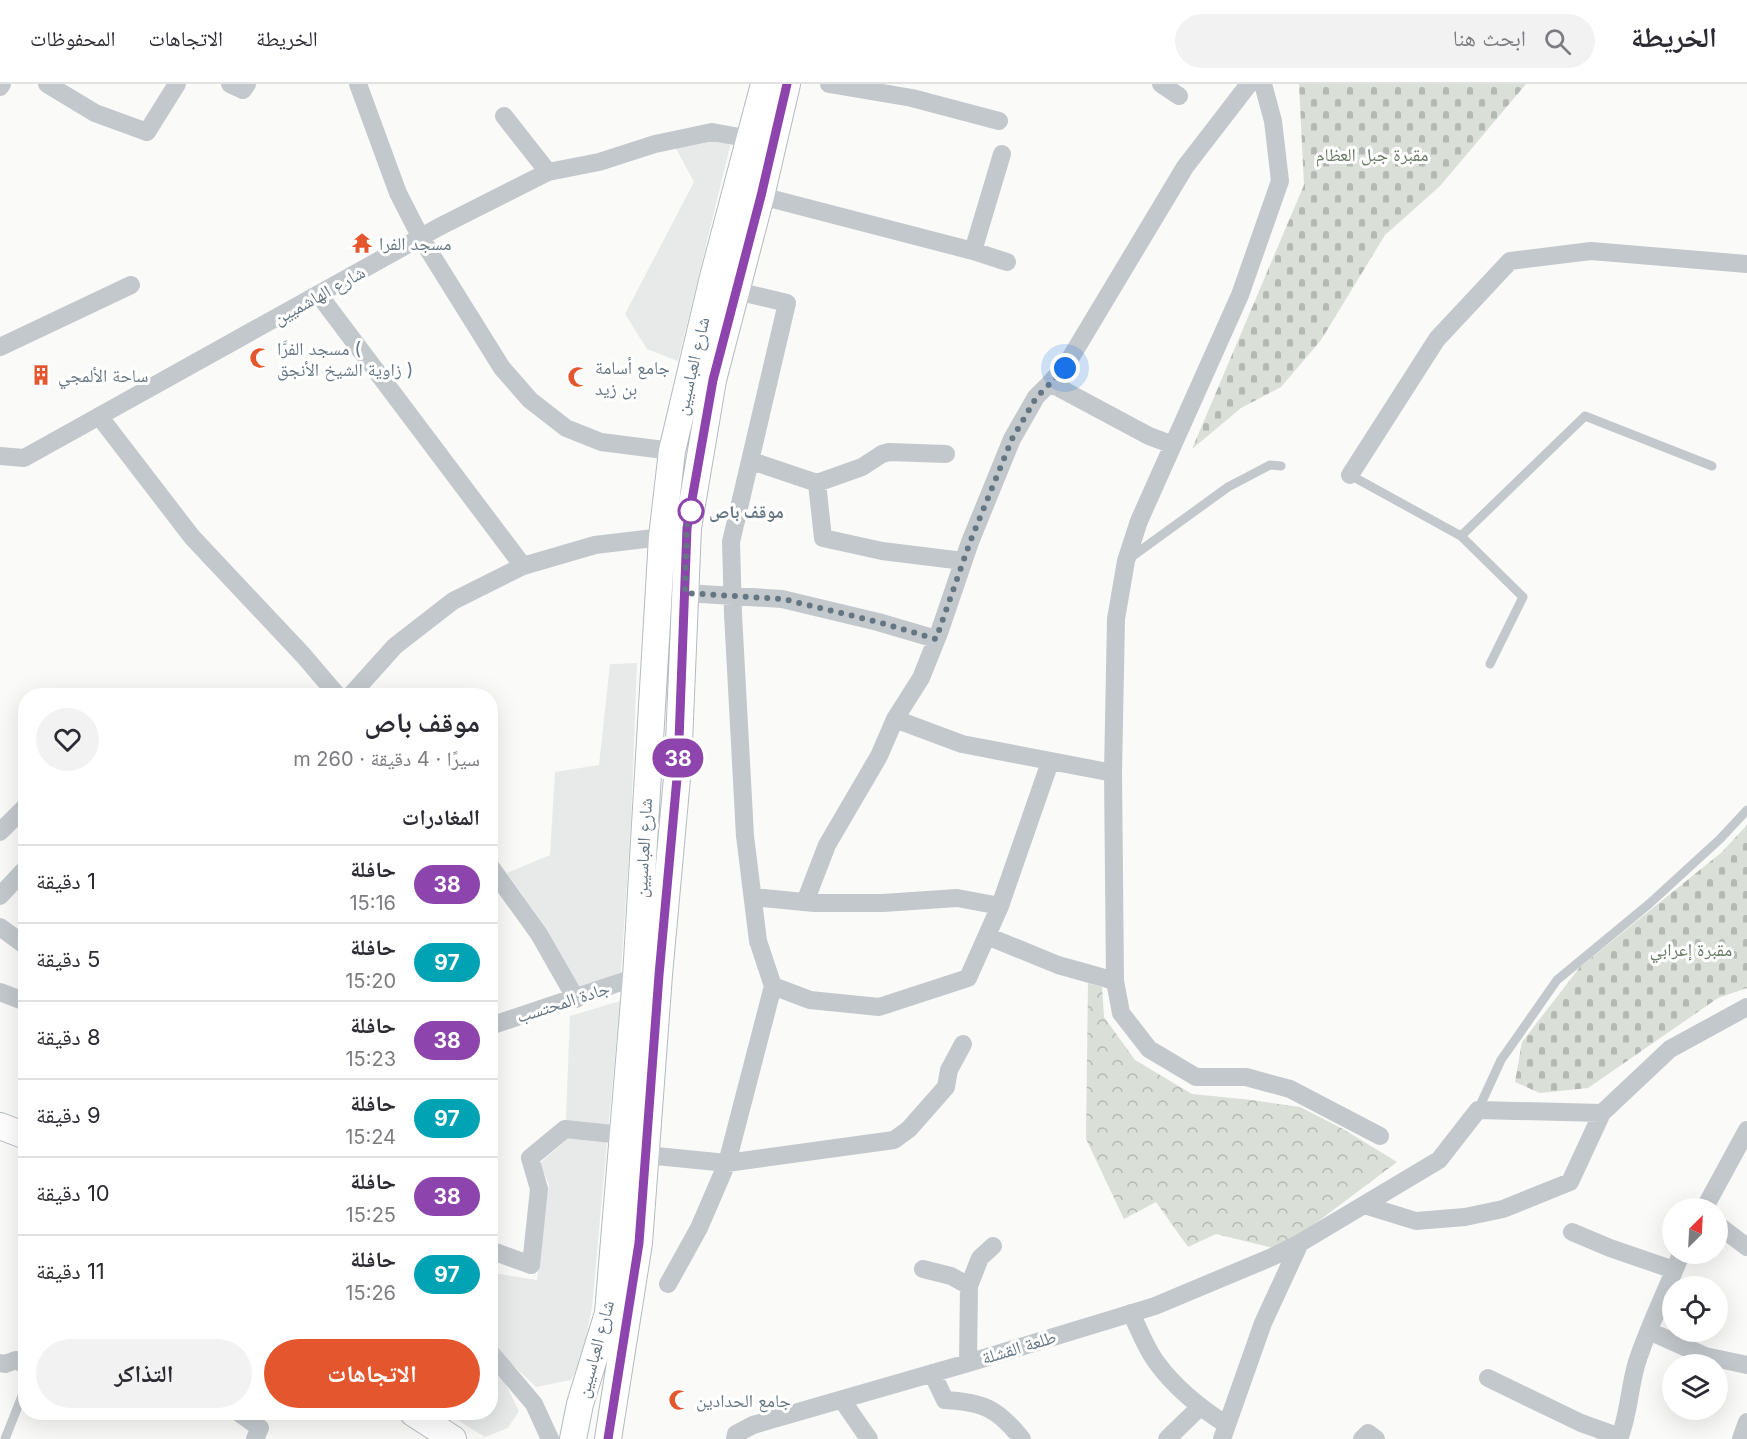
<!DOCTYPE html>
<html lang="ar">
<head>
<meta charset="utf-8">
<style>
  :root { --surface:#fff; --page:#f2f2f3; --text:#2b2b33; --muted:#7c7c81; --line:#e1e1e2; --accent:#e4572e }
  body { margin:0; font-family:Inter,"Noto Naskh Arabic",sans-serif; background:var(--page); color:var(--text); direction:rtl; height:100vh; display:flex; flex-direction:column; font-size:22px; white-space:nowrap }
  * { box-sizing:border-box; margin:0 }
  p { font-size:20px; color:var(--muted) }
  .icon { flex:none; width:33px; height:33px; fill:none; stroke:currentColor; stroke-width:2; stroke-linecap:round; stroke-linejoin:round }
  .map { position:relative; flex:1; overflow:hidden; direction:ltr }
  .side { position:absolute; left:18px; top:604px; width:480px; height:732px; display:flex; flex-direction:column; background:var(--surface); border-radius:24px; box-shadow:0 6px 24px #0002; direction:rtl }
  .side>* { flex:none }
  .badge { padding:0 12px; border-radius:20px; font-size:21px; line-height:39px }
  .needle { width:39px; rotate:24deg }
  .controls { position:absolute; left:1662px; top:1114px; display:grid; gap:12px }
  .controls a { display:grid; place-items:center; width:66px; height:66px; border-radius:50%; background:var(--surface); box-shadow:0 6px 24px #0002; font-size:30px }
  .you { position:absolute; width:30px; height:30px; margin:-15px; border:4px solid #fff; border-radius:50%; background:#1a73e8; box-shadow:0 0 0 9px #1a73e833 }
  .map>.badge { position:absolute; translate:-50% -50%; box-shadow:0 0 0 3px #fff }
  h2 { padding:0 18px; font-size:22px; line-height:54px }
  .round { display:grid; place-items:center; flex:none; width:63px; height:63px; border-radius:32px; background:var(--page) }
  .head { display:flex; align-items:center; justify-content:space-between; height:102px; padding:0 18px }
  h1 { font-size:28px; font-weight:800; line-height:45px }
  .action { display:flex; gap:12px; margin-top:auto; padding:12px 18px }
  .action a { flex:1; height:69px; border-radius:36px; background:var(--accent); color:#fff; font-size:24px; font-weight:800; line-height:69px; text-align:center }
  .action a+a { background:var(--page); color:var(--text) }
  ul { padding:0; list-style:none }
  li { display:flex; align-items:center; gap:18px; height:78px; padding:0 18px; border-top:2px solid var(--line) }
  li div { flex:1 }
  li b { display:block; font-size:22px }
  li em { font-style:normal }
  li .badge { min-width:66px; font-weight:700; text-align:center }
  header { display:flex; align-items:center; gap:36px; box-sizing:border-box; height:84px; padding:0 30px; background:var(--surface); border-bottom:2px solid var(--line) }
  header strong { font-size:28px }
  nav { display:flex; gap:33px; margin-inline-start:auto; font-size:21px }
  .search { width:420px; height:54px; background:var(--page); display:flex; align-items:center; gap:15px; box-sizing:border-box; padding:0 21px; border-radius:33px; color:var(--muted); font-size:22px }
  .map>svg:first-child { display:block }
  .built { fill:#e8e9e9 }
  .cemetery { fill:url(#cemetery-stones) }
  .park { fill:url(#park-crowns) }
  .lines { fill:none; stroke-linecap:round; stroke-linejoin:round }
  .secondary-casing { stroke:#b3babf; stroke-width:28 }
  .lane { stroke:#c3c8cc; stroke-width:9 }
  .street { stroke:#c3c8cc; stroke-width:18 }
  .secondary { stroke:#fff; stroke-width:26 }
  .line-casing { stroke:#fff; stroke-width:14 }
  .line { stroke:#8e44ad; stroke-width:9 }
  .walk { stroke:#657683; stroke-width:6; stroke-dasharray:0 10.8 }
  .stop-dot { fill:#fff; stroke:#8e44ad; stroke-width:3 }
  .labels { text-anchor:middle; dominant-baseline:central; stroke-width:6; stroke-linejoin:round; paint-order:stroke }
  .park-label { font-size:18px; fill:#687a64; stroke:#fff }
  .poi-label { font-size:18px; fill:#657683; stroke:#fff; text-anchor:start }
  .street-label { font-size:18px; fill:#657683; stroke:#fff }
  .stop-label { font-size:18px; font-weight:bold; fill:#657683; stroke:#fff; text-anchor:start }
</style>
</head>
<body>
<header>
<strong>الخريطة</strong>
<div class="search"><svg class="icon" aria-label="search" viewBox="0 0 24 24"><circle cx="10" cy="10" r="6"/><path d="M15 15l6 6"/></svg>ابحث هنا</div>
<nav><a>الخريطة</a><a>الاتجاهات</a><a>المحفوظات</a></nav>
</header>
<div class="map">
<svg width="1747" height="1355" viewBox="0 0 1747 1355">
  <defs>
    <pattern id="cemetery-stones" width="16" height="16" patternUnits="userSpaceOnUse" patternTransform="scale(1.5)"><rect width="16" height="16" fill="#dadfd7"/><path d="M2 7V4a2 2 0 0 1 4 0v3zM10 15v-3a2 2 0 0 1 4 0v3z" fill="#b4b9b4"/></pattern>
    <pattern id="park-crowns" width="20" height="18" patternUnits="userSpaceOnUse" patternTransform="scale(1.5)"><rect width="20" height="18" fill="#dadfd7"/><path d="M2 6a3 3 0 1 1 6 0M12 15a3 3 0 1 1 6 0" fill="none" stroke="#b4b9b4"/></pattern>
  </defs>
  <rect width="100%" height="100%" fill="#fafaf8"/>
  <path class="built" d="M708 51 731 58 678 277 647 265 625 230 694 98 673 59Z
    M637 579 631 737 621 888 580 905 547 845 507 789 550 771 555 688 599 681 610 580Z
    M620 917 592 1223 582 1275 571 1296 536 1303 491 1260 490 1191 493 1189 537 1196 549 1100 539 1080 565 1057 570 932Z
    M491 1281 503 1295 519 1327 508 1344 485 1353 446 1329H490Z"/>
  <path class="cemetery" d="M1299 0H1526L1440 102 1385 151 1321 256 1281 303 1241 324 1192 365 1304 101Z
    M1747 741V904L1718 914 1588 1004 1540 1009 1515 998 1522 958 1580 883 1722 768Z"/>
  <path class="park" d="M1088 899 1102 903 1104 933 1135 976 1192 1010 1252 1016 1300 1023 1343 1045 1397 1078 1300 1151 1273 1164 1216 1150 1188 1163 1156 1118 1124 1135 1086 1055Z"/>
  <g class="lines">
    <g class="secondary-casing">
      <path id="secondary" d="M0 1042 26 1052
        M413 1329 453 1355
        M573 1355 580 1320 608 1229 636 893 662 453 672 367 713 193 764 0
        M608 1355 639 1159 659 891 678 683 688 444 713 296 761 112 787 0"/>
    </g>
    <path class="lane" d="M1350 391 1461 452 1585 332 1712 382
      M1461 452 1523 513 1490 580
      M1130 474 1228 403 1270 381 1281 382
      M1478 1026 1501 976 1557 896 1649 820 1720 755 1747 726
      M5 1355 26 1302"/>
    <path class="street" d="M47 0 95 29 147 48 177 0
      M230 0 243 6 247 0
      M358 0 398 109 421 154 502 284 530 316 566 344 601 358 672 367
      M829 0 912 14 999 37
      M1161 0 1179 12
      M1263 0 1273 37 1280 97 1240 211 1139 437 1126 477 1116 535 1113 689 1115 897 1121 929 1149 965 1196 993H1246L1290 1005 1380 1052
      M0 3 2 0
      M504 32 548 88
      M761 112 973 167 1007 178
      M973 167 1002 70
      M736 207 787 219 731 458 733 530 745 752 758 857 773 902 810 916 879 923 968 894 1000 822 1050 678
      M319 211 523 482
      M0 263 131 201
      M99 332 192 453 303 571 338 612
      M1173 361 1149 352 1050 299 1065 283 1185 83 1249 0
      M0 372 24 374 439 143 548 88 599 78 655 60 712 48 751 55
      M752 377 817 399 862 383 882 370 889 368 946 370
      M1350 391 1437 255 1510 177 1591 167 1747 180
      M817 399 823 454 882 467 963 477
      M685 509 782 515 878 538 936 555
      M350 612 395 562 453 517 523 482 595 461 662 453
      M895 635 962 660 1113 689
      M0 748 26 722
      M490 782 539 850 576 915
      M0 812 26 784
      M753 813 814 819H883L957 814 1000 822
      M805 818 827 761 879 672 895 635 921 594 939 549 970 458 1012 355 1036 313 1050 299
      M0 843 26 862
      M987 852 1058 881 1115 897
      M0 908 26 918
      M490 942 636 893
      M646 1071 727 1079 894 1056 909 1045 946 1003 949 986 963 960
      M1364 1121 1416 1137 1465 1133 1503 1125 1570 1098 1602 1029
      M1704 1125 1747 1046
      M1718 1141 1747 1163
      M1572 1148 1610 1164 1674 1186
      M490 1166 531 1181 539 1105 530 1074 565 1045 623 1051
      M923 1185 951 1192 969 1202 968 1279
      M668 1200 699 1144 727 1079 773 902
      M969 1202 980 1174 993 1162
      M1131 1229C1139 1245 1146 1265 1157 1279 1176 1305 1200 1324 1227 1341
      M1649 1247 1705 1272 1747 1281
      M490 1268 534 1320 550 1355
      M0 1279 5 1280 16 1276 26 1281
      M932 1289 945 1316C984 1318 998 1325 1022 1355
      M1488 1294 1581 1339 1620 1353
      M842 1316 869 1355
      M239 1329 260 1344 255 1355
      M735 1355 736 1350 753 1341 968 1279 1155 1222 1272 1173 1300 1159
      M1167 1355 1200 1323
      M1222 1355 1263 1239 1300 1159 1439 1076 1478 1026 1602 1029 1670 965 1747 923
      M1362 1355 1368 1349 1376 1355
      M1619 1355C1629 1331 1629 1304 1637 1278 1649 1241 1667 1206 1681 1170
      M1741 1355 1747 1338"/>
    <use href="#secondary" class="secondary"/>
  </g>
  <g class="lines">
    <g class="line-casing">
      <path id="line" d="M608 1355 639 1159 659 891 678 683 687 444 713 296 761 112 787 0"/>
    </g>
    <use href="#line" class="line"/>
    <path class="walk" d="M691 427V423L687 444 685 509 783 515 878 538 936 555 970 458 1012 355 1036 314 1065 284"/>
  </g>
  <defs>
    <g id="temple-bare" transform="scale(1.62)"><path d="M0-6L5-2H3V0L6.5 2.5H4V6H1.5V3h-3V6H-4V2.5H-6.5L-3 0V-2H-5Z" fill="#e4572e" stroke="#fff" stroke-width="2.5" paint-order="stroke"/></g>
    <g id="mosque-bare" transform="scale(1.62)"><path d="M3.5-4.9A6 6 0 1 0 3.5 4.9A5 5 0 1 1 3.5-4.9Z" fill="#e4572e" stroke="#fff" stroke-width="2.5" paint-order="stroke"/></g>
    <g id="building-bare" transform="scale(1.62)"><path d="M-4-6H4V6H1V3H-1V6H-4ZM-2.5-4.3h1.7v1.8h-1.7ZM.8-4.3h1.7v1.8H.8ZM-2.5-1h1.7V.8h-1.7ZM.8-1h1.7V.8H.8Z" fill="#e4572e" stroke="#fff" stroke-width="2.5" paint-order="stroke"/></g>
  </defs>
  <g fill-rule="evenodd">
    <use href="#temple-bare" x="362" y="159"/>
    <use href="#mosque-bare" x="260" y="274"/>
    <use href="#building-bare" x="41" y="291"/>
    <use href="#mosque-bare" x="578" y="293"/>
    <use href="#mosque-bare" x="679" y="1316"/>
  </g>
  <circle class="stop-dot" cx="691" cy="427" r="12"/>
  <g class="labels">
    <g class="park-label">
      <text x="1372" y="70">مقبرة جبل العظام</text>
      <text x="1691" y="865">مقبرة إعرابي</text>
    </g>
    <g class="poi-label">
      <text x="379" y="159">مسجد الفرا</text>
      <text x="277" y="264">مسجد الفرَّا (<tspan x="277" dy="21">زاوية الشيخ الأنجق )</tspan></text>
      <text x="595" y="283">جامع أسامة<tspan x="595" dy="21">بن زيد</tspan></text>
      <text x="58" y="291">ساحة الألمجي</text>
      <text x="696" y="1316">جامع الحدادين</text>
    </g>
    <g class="street-label">
      <text transform="translate(319 211) rotate(-29)">شارع الهاشميين</text>
      <text transform="translate(692 282) rotate(-77)">شارع العباسيين</text>
      <text transform="translate(643 764) rotate(-87)">شارع العباسيين</text>
      <text transform="translate(563 918) rotate(-18)">جادة المحتسب</text>
      <text transform="translate(1019 1263) rotate(-17)">طلعة القشلة</text>
      <text transform="translate(595 1265) rotate(-75)">شارع العباسيين</text>
    </g>
    <g class="stop-label">
      <text x="709" y="427">موقف باص</text>
    </g>
  </g>
</svg>
<div class="controls">
<a><svg class="needle" viewBox="-14 -14 28 28"><path d="M0-13l5 13h-10z" fill="#e53935"/><path d="M0 13l5-13h-10z" fill="#7c7c81"/></svg></a>
<a><svg class="icon" aria-label="locate" viewBox="0 0 24 24"><circle cx="12" cy="12" r="6"/><path d="M12 2v4M12 18v4M2 12h4M18 12h4"/></svg></a>
<a><svg class="icon" aria-label="layers" viewBox="0 0 24 24"><path d="M12 4l9 5-9 5-9-5zM3 14l9 5 9-5"/></svg></a>
</div>
<div class="you" style="left:1065px;top:284px"></div>
<b class="badge" style="left:678px;top:674px;background:#8e44ad;color:#fff">38</b>
<section class="side">
<div class="head"><div><h1>موقف باص</h1><p>سيرًا · 4 دقيقة · 260 m</p></div><a class="round"><svg class="icon" aria-label="heart" viewBox="0 0 24 24"><path d="M12 20l-8-8c-3-5 5-10 8-4 3-6 11-1 8 4z"/></svg></a></div>
<h2>المغادرات</h2>
<ul>
<li><span class="badge" style="background:#8e44ad;color:#fff">38</span><div><b>حافلة</b><p>15:16</p></div><em>1 دقيقة</em></li>
<li><span class="badge" style="background:#00a3b4;color:#fff">97</span><div><b>حافلة</b><p>15:20</p></div><em>5 دقيقة</em></li>
<li><span class="badge" style="background:#8e44ad;color:#fff">38</span><div><b>حافلة</b><p>15:23</p></div><em>8 دقيقة</em></li>
<li><span class="badge" style="background:#00a3b4;color:#fff">97</span><div><b>حافلة</b><p>15:24</p></div><em>9 دقيقة</em></li>
<li><span class="badge" style="background:#8e44ad;color:#fff">38</span><div><b>حافلة</b><p>15:25</p></div><em>10 دقيقة</em></li>
<li><span class="badge" style="background:#00a3b4;color:#fff">97</span><div><b>حافلة</b><p>15:26</p></div><em>11 دقيقة</em></li>
</ul>
<div class="action"><a>الاتجاهات</a><a>التذاكر</a></div>
</section>
</div>
</body>
</html>
